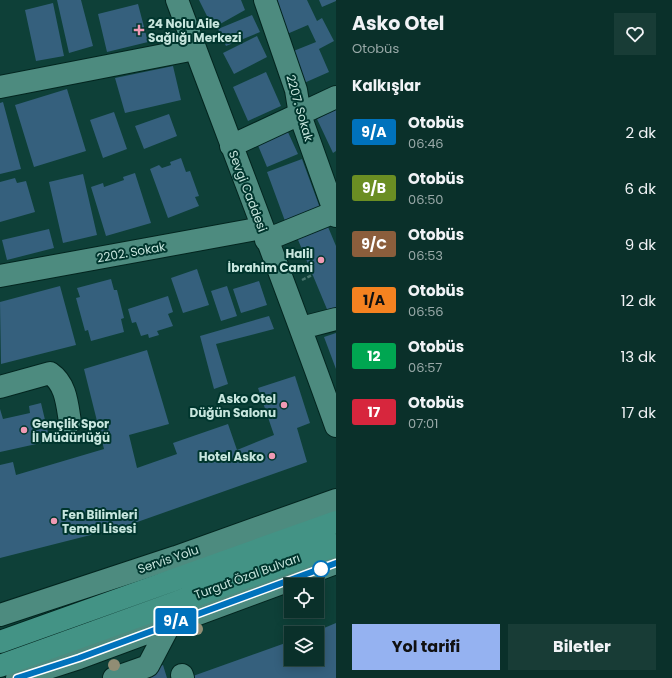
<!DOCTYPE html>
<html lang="tr">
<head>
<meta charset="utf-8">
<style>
  :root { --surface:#0a302a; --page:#183c36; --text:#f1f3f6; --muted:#99a9a8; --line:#2a4b47; --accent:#95b2f1 }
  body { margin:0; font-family:Poppins,sans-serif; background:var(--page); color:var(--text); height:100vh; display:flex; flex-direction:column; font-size:15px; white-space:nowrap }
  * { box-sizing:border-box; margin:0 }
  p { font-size:13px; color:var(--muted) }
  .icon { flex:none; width:22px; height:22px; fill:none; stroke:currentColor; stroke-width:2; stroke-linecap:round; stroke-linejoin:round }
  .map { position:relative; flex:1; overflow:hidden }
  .side { display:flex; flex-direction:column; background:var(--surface); width:336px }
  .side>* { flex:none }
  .badge { padding:0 8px; border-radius:3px; font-size:14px; line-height:26px }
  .controls { position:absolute; left:284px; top:578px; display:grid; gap:8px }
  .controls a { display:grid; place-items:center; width:40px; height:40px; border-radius:0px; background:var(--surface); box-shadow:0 2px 10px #0003,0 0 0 1px var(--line); font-size:20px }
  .map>.badge { position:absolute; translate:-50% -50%; box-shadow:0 0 0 2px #fff }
  h2 { padding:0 16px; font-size:15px; line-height:36px }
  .round { display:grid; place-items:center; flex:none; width:42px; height:42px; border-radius:0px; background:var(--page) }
  .overview { display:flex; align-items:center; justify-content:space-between; height:68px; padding:0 16px }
  h1 { font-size:19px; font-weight:700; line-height:30px }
  .cta { display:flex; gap:8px; margin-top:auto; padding:8px 16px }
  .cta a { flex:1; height:46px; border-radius:0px; background:var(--accent); color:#111; font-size:16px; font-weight:700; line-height:46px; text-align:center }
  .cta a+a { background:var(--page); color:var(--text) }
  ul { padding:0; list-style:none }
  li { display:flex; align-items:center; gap:12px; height:56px; padding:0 16px }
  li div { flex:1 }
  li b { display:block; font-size:15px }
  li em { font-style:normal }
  li .badge { min-width:44px; font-weight:700; text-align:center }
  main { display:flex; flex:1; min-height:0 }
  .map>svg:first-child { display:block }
  .building { fill:#35607d }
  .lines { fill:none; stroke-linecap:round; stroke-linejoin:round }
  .minor-casing { stroke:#03251f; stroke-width:24 }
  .major-casing { stroke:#03251f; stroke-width:24 }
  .path { stroke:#49756d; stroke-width:2.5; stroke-dasharray:4 2; stroke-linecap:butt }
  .minor { stroke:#4d8b7f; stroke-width:22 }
  .major { stroke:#439385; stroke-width:22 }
  .tree { fill:#918d74 }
  .line-casing { stroke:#fff; stroke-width:9 }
  .line { stroke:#0072bc; stroke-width:6 }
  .poi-dot { fill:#f09ab4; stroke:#00362e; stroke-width:1.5 }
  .stop-dot { fill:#fff; stroke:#0072bc; stroke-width:2 }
  .labels { text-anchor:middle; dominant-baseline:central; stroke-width:4; stroke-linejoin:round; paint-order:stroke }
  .poi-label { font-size:12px; font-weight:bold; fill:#c7e6de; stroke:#00362e; text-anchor:start }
  .street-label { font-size:12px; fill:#c7e6de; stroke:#00362e }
</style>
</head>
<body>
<main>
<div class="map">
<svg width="336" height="678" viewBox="0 0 336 678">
  <rect width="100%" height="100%" fill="#0e4038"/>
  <path class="building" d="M57 0H81L93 46 69 53Z
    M199 0H241L245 10 213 28Z
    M272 0H307L317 21 322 18 334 41 319 49 329 72 304 83 291 52 316 42 308 25 287 34Z
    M319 0H336V1L322 7Z
    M53 3 64 56 36 61 25 10Z
    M138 4 148 42 107 52 98 14Z
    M252 15 260 32 226 46 218 29Z
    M257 36 267 57 234 74 223 53Z
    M173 66 181 100 125 113 115 78Z
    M266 72 281 106 248 121 233 87Z
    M67 89 86 151 34 167 15 105Z
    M3 102 21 169 0 174V103Z
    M336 109V151L333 153 317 119Z
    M114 112 127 149 103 158 90 120Z
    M169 114 177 136 144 149 135 126Z
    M287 130 298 154 267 167 257 143Z
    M181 158 186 172 190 171 199 196 195 197 199 206 168 218 150 169 159 165 162 168 171 165 170 162Z
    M302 159 320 208 285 221 267 172Z
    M135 173 151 223 106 236 91 187 103 183 104 187 124 180 123 177Z
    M83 174 97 235 63 243 49 182Z
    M15 178 17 183 26 181 35 212 0 222V182Z
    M326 222 336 246V311L329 314 296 235Z
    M49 229 54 248 7 260 2 240Z
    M197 269 209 305 183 313 171 278Z
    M111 279 114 290H117L124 318 121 319 124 332 91 341 88 330 85 331 76 298 80 297 77 288Z
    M259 281 267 305 241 313 233 289Z
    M60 286 76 345 1 364 0 302Z
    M227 286 237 316 221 321 211 291Z
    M168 296 173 312 168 314 173 326 157 331 159 335 149 338 148 334 141 336 136 322 132 323 128 309Z
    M269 316 274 329 216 344 228 384 214 389 200 336Z
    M336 333V369L324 337Z
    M147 350 169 424 129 435 137 468 177 454 173 443 228 424 237 450 274 435 258 388 295 376 310 423 297 428 307 462 126 526 0 558V465L13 462 16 475 104 449 84 369Z
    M41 403 50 441 0 452V409L3 419 30 413 29 406Z
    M336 623V678H194L193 676 291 641V659H317V633H312Z
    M163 665 167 678H150L148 670Z"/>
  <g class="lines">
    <g class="minor-casing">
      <path id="minor" d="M177 0C230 142 285 283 336 426
        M265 0 296 90 300 115 336 216
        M0 87 195 49
        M231 146 336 97
        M266 240 335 212
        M0 276 262 228
        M301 328 336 319
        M0 387 50 373C66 384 67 403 70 422
        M0 615 176 557 336 500
        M182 675 183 678
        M17 678 79 658 336 563
        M114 678 148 666 170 624"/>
    </g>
    <g class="major-casing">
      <path id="major" d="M0 642 336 522
        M0 666 336 545"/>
    </g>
    <path class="path" d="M302 280 312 275"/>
    <use href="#minor" class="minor"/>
    <use href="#major" class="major"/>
  </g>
  <g class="tree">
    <circle cx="197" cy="629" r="6"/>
    <circle cx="114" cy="665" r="6"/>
  </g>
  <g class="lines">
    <g class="line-casing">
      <path id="line" d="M17 678 79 658 336 563"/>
    </g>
    <use href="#line" class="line"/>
  </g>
  <g class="poi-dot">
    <path d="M137 24h4v4h4v4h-4v4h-4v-4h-4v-4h4z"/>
    <circle cx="321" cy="260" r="4"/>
    <circle cx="284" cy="405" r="4"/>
    <circle cx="24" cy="430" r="4"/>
    <circle cx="272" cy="456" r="4"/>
    <circle cx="54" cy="521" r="4"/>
  </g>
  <circle class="stop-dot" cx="321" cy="569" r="8"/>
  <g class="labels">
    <g class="poi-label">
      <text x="148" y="23">24 Nolu Aile<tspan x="148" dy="14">Sağlığı Merkezi</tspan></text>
      <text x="313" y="253" text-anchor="end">Halil<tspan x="313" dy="14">İbrahim Cami</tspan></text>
      <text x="276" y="398" text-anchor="end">Asko Otel<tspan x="276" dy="14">Düğün Salonu</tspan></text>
      <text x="32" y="423">Gençlik Spor<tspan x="32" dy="14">İl Müdürlüğü</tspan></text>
      <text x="264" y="456" text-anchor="end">Hotel Asko</text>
      <text x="62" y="514">Fen Bilimleri<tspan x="62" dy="14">Temel Lisesi</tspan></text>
    </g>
    <g class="street-label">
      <text transform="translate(300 108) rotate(74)">2207. Sokak</text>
      <text transform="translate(248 191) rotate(69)">Sevgi Caddesi</text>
      <text transform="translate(131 252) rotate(-10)">2202. Sokak</text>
      <text transform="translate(168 559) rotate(-19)">Servis Yolu</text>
      <text transform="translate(247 576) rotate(-20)">Turgut Özal Bulvarı</text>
    </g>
  </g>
</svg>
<div class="controls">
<a><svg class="icon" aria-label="locate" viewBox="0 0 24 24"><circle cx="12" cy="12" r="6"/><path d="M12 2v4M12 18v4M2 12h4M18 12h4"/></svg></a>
<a><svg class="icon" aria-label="layers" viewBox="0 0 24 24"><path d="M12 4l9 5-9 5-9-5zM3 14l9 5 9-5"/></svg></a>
</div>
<b class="badge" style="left:176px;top:621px;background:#0072bc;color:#fff">9/A</b>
</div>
<section class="side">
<div class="overview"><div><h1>Asko Otel</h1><p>Otobüs</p></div><a class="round"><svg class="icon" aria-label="heart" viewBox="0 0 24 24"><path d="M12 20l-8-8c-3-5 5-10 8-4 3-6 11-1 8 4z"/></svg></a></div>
<h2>Kalkışlar</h2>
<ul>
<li><span class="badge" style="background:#0072bc;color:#fff">9/A</span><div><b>Otobüs</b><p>06:46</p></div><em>2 dk</em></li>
<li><span class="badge" style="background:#6b8e23;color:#fff">9/B</span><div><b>Otobüs</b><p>06:50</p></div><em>6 dk</em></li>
<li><span class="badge" style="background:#8b5e3c;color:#fff">9/C</span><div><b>Otobüs</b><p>06:53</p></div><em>9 dk</em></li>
<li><span class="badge" style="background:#f58220;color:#111">1/A</span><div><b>Otobüs</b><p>06:56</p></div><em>12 dk</em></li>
<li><span class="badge" style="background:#00a651;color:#fff">12</span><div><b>Otobüs</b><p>06:57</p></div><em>13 dk</em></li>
<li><span class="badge" style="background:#d7263d;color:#fff">17</span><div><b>Otobüs</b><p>07:01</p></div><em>17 dk</em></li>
</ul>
<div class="cta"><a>Yol tarifi</a><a>Biletler</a></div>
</section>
</main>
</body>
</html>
